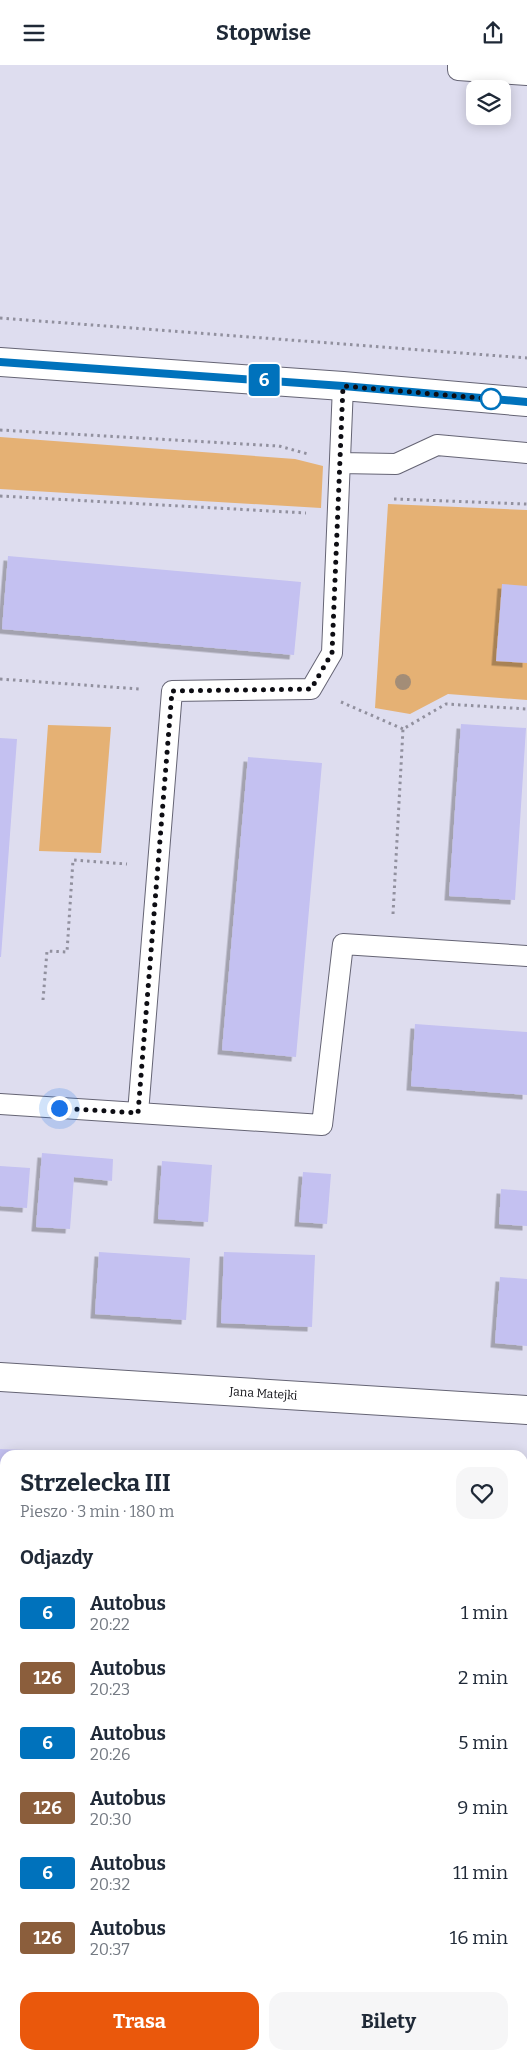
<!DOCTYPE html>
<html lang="pl">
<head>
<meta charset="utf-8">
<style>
  :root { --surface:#fff; --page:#f6f6f7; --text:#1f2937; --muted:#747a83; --accent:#ea580c }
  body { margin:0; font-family:Bitter,serif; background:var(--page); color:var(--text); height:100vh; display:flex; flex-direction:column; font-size:19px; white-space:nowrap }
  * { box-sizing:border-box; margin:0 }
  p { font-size:16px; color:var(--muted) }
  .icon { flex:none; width:28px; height:28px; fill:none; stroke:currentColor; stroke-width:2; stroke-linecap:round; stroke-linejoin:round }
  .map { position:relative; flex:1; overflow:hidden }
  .details { position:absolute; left:0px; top:1385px; width:528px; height:610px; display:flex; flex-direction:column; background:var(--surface); border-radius:15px 15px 0 0; box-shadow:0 2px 12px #0003 }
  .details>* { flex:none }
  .badge { padding:0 10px; border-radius:4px; font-size:18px; line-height:32px }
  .tools { position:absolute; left:466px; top:15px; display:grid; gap:10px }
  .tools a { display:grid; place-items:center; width:45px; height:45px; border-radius:10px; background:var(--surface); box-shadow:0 2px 12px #0003; font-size:25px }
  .you { position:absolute; width:25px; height:25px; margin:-12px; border:4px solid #fff; border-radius:50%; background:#1a73e8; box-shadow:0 0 0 8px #1a73e833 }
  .map>.badge { position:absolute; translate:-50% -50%; box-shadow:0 0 0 2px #fff }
  h2 { padding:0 20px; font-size:19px; line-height:45px }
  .round { display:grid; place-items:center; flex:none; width:52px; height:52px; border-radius:15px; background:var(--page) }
  .overview { display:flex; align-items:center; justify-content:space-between; height:85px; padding:0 20px }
  h1 { font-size:24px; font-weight:700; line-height:38px }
  .primary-button { display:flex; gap:10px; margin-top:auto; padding:10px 20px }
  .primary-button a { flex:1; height:58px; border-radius:15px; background:var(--accent); color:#fff; font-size:20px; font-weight:700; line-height:58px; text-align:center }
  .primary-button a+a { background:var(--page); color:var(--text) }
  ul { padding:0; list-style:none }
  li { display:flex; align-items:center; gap:15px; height:65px; padding:0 20px }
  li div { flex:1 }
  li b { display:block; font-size:19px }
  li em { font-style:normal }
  li .badge { min-width:55px; font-weight:700; text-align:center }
  header { display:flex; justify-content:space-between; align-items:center; height:65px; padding:0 20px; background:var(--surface); font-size:22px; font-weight:700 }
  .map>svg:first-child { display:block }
  .green { fill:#e5b174 }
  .building { fill:#c4c1f1; filter:url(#shadow) }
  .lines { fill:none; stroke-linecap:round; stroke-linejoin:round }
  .service-casing { stroke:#656474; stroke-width:22 }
  .minor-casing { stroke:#656474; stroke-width:30 }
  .tertiary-casing { stroke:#656474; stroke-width:30 }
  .path { stroke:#91909e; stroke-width:3; stroke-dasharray:2.5 4; stroke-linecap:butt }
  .service { stroke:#fff; stroke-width:20 }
  .minor { stroke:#fff; stroke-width:28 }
  .tertiary { stroke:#fff; stroke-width:28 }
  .tree { fill:#a38d77 }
  .line-casing { stroke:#fff; stroke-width:11 }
  .line { stroke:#0072bc; stroke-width:8 }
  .walk { stroke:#0d0d13; stroke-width:5; stroke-dasharray:0 9 }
  .stop-dot { fill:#fff; stroke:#0072bc; stroke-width:2.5 }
  .labels { text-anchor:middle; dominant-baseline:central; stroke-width:4; stroke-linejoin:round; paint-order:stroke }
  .street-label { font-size:12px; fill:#0d0d13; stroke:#fff }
</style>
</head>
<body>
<header><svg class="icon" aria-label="menu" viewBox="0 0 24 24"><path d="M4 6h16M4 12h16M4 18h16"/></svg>Stopwise<svg class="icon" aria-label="share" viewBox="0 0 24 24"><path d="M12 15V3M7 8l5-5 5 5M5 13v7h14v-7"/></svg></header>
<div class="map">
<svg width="527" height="1995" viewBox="0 0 527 1995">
  <defs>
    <filter id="shadow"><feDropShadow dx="-4.5" dy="4.5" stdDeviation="0" flood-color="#0004"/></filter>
  </defs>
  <rect width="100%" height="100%" fill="#deddef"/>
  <path class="green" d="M0 372 295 394 323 401 321 443 0 424Z
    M388 439 527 445V635L448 629 410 649 375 643Z
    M48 660 111 662 101 788 39 786Z
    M313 1990H385V1995H313Z"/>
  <path class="building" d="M8 491 301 517 294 590 2 564Z
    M502 519 527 521V598L496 596Z
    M461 659 526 663 515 835 449 831Z
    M0 673 17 674 1 892H0Z
    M248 692 322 698 296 992 222 985Z
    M415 959 527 967V1030L411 1021Z
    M42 1088 113 1094 112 1116 74 1112 70 1164 36 1162Z
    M162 1096 212 1100 208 1157 158 1154Z
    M0 1101 30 1103 27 1143 0 1141Z
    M303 1107 331 1109 327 1159 299 1157Z
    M501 1124 527 1126V1161L499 1159Z
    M99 1187 190 1193 186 1255 95 1249Z
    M224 1187 315 1190 312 1262 221 1258Z
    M500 1212 527 1214V1281L495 1278Z
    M0 1384 25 1385V1390H5V1442H0Z
    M0 1481H5V1533H0Z
    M522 1499H527V1528H522Z
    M522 1672 527 1673 524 1729H522Z
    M0 1803H5V1883L1 1922Z
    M522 1915H527V1995H498V1990H522Z"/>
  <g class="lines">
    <g class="service-casing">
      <path id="service" d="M458 0V5L527 10
        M343 321 332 588 311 624 172 626 138 1048 322 1060 343 879 527 891
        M340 398 396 399 437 380 527 388
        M0 1039 138 1048"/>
    </g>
    <g class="minor-casing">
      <g id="minor">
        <path id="s1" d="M0 1312 527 1345"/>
        <path d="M0 1687H5"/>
      </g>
    </g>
    <g class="tertiary-casing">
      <path id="tertiary" d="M0 297 343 321 527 337"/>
    </g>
    <path class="path" d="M0 253 527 293
      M0 365 279 381 308 389
      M0 431 306 448
      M394 434 527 439
      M0 614 139 624
      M341 637 403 664
      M393 849 403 664 446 639 527 644
      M43 935 47 886 67 887 73 795 127 799
      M522 1895H527
      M439 1995V1990"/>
    <use href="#service" class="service"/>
    <use href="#minor" class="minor"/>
    <use href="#tertiary" class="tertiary"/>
  </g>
  <circle class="tree" cx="403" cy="617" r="8"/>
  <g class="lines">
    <g class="line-casing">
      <path id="line" d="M0 297 343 321 527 337"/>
    </g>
    <use href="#line" class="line"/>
    <path class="walk" d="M59 1043 138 1048 172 626 311 624 332 588 343 321 491 334"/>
  </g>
  <circle class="stop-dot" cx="491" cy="334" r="10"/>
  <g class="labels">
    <g class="street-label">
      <text stroke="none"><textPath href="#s1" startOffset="264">Jana Matejki</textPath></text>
    </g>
  </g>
</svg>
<div class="tools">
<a><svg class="icon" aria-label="layers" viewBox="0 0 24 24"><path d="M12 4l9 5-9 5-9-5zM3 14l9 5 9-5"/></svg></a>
</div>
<div class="you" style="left:59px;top:1043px"></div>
<b class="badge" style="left:264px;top:315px;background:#0072bc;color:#fff">6</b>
<section class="details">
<div class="overview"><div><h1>Strzelecka III</h1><p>Pieszo · 3 min · 180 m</p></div><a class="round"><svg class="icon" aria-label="heart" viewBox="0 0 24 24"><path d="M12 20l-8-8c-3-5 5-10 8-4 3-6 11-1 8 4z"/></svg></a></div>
<h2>Odjazdy</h2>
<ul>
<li><span class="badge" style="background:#0072bc;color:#fff">6</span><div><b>Autobus</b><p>20:22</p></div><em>1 min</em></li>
<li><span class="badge" style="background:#8b5e3c;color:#fff">126</span><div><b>Autobus</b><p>20:23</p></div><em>2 min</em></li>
<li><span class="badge" style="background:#0072bc;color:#fff">6</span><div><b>Autobus</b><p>20:26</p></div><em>5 min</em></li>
<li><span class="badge" style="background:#8b5e3c;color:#fff">126</span><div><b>Autobus</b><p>20:30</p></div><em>9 min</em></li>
<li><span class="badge" style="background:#0072bc;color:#fff">6</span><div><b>Autobus</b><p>20:32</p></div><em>11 min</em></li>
<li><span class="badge" style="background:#8b5e3c;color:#fff">126</span><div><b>Autobus</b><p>20:37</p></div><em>16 min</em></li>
</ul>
<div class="primary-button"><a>Trasa</a><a>Bilety</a></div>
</section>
</div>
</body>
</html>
